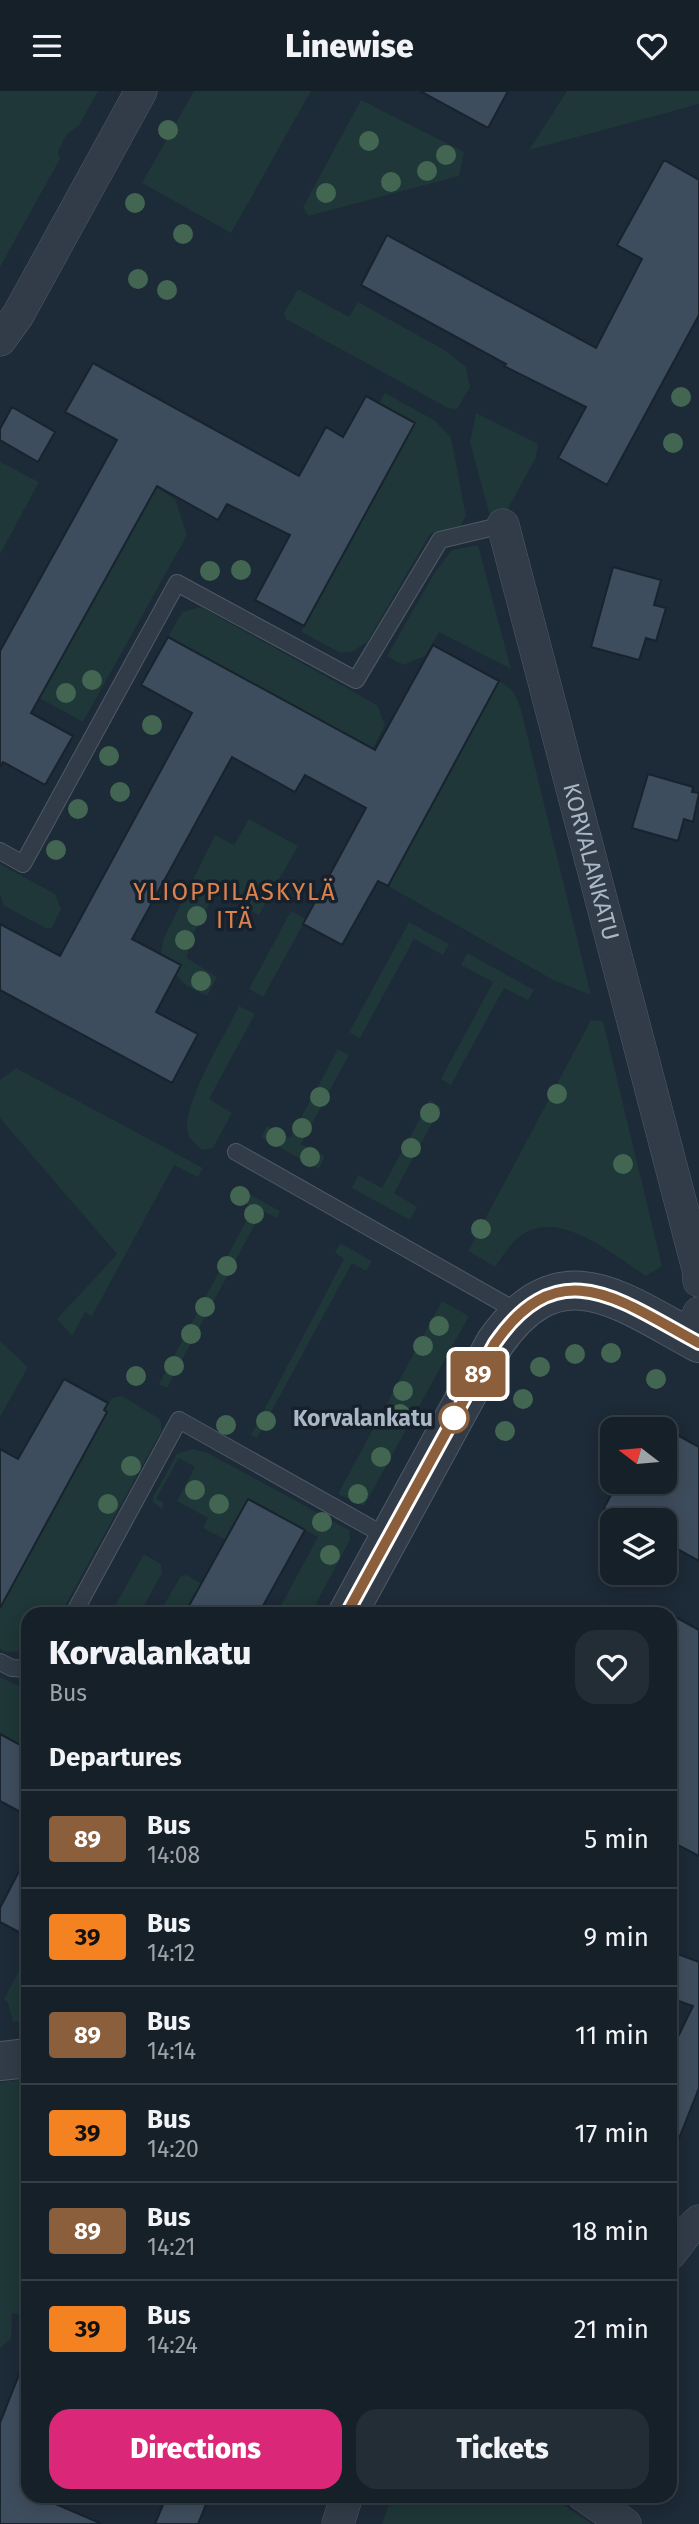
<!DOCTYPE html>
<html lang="en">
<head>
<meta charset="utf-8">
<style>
  :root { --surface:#162029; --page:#232d35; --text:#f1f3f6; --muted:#9ea3a8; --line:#353e46; --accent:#db2777 }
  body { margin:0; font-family:"Fira Sans",sans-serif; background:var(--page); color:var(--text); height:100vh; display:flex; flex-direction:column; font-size:26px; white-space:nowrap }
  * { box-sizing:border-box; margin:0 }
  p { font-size:23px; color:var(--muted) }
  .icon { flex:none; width:38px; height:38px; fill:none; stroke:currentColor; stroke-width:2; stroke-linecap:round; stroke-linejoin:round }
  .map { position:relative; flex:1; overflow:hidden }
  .details { position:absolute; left:21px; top:1516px; width:656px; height:896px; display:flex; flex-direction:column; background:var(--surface); border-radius:21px; box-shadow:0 4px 18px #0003,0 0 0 2px var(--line) }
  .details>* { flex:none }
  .badge { padding:0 14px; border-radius:5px; font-size:24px; line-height:46px }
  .needle { width:46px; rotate:286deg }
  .tools { position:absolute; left:600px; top:1326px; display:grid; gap:14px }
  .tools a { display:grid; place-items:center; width:77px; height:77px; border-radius:14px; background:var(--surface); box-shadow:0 4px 18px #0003,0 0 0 2px var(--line); font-size:35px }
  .map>.badge { position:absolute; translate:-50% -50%; box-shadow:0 0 0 4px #fff }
  h2 { padding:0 28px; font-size:26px; line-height:63px }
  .round { display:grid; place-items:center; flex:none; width:74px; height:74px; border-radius:21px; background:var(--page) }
  .summary { display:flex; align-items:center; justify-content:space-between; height:119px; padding:0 28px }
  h1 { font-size:33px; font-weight:800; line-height:52px }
  .cta { display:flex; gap:14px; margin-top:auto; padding:14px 28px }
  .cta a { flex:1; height:80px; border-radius:21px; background:var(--accent); color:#fff; font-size:28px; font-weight:800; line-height:80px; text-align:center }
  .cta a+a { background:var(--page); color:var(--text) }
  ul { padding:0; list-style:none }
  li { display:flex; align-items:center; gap:21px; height:98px; padding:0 28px; border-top:2px solid var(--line) }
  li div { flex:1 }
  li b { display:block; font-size:26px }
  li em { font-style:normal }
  li .badge { min-width:77px; font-weight:700; text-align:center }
  header { display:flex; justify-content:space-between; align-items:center; height:91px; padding:0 28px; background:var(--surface); font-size:32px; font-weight:800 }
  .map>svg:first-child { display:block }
  .green { fill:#1f3738 }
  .building { fill:#3e4d5d; stroke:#18232e; stroke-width:2 }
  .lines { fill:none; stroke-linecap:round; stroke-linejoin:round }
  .service-casing { stroke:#4e5a66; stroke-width:18 }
  .minor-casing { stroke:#4e5a66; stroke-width:33 }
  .tertiary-casing { stroke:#4e5a66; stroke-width:40 }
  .service { stroke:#313c48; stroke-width:16 }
  .minor { stroke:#313c48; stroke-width:32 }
  .tertiary { stroke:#313c48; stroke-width:38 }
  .tree { fill:#426652 }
  .line-casing { stroke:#fff; stroke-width:16 }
  .line { stroke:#8b5e3c; stroke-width:10 }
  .stop-dot { fill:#fff; stroke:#8b5e3c; stroke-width:3.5 }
  .labels { text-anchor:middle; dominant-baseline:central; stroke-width:7; stroke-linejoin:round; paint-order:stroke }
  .street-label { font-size:23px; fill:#aab7c5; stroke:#17212c }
  .stop-label { font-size:23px; font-weight:bold; fill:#aab7c5; stroke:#17212c; text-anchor:end }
  .neighbourhood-label { font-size:24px; letter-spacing:2px; fill:#dc824e; stroke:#17212c }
</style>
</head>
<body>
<header><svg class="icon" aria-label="menu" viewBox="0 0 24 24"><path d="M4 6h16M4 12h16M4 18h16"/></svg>Linewise<svg class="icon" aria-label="heart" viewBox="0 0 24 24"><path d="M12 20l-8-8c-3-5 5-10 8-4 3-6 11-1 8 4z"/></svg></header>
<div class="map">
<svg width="699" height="2433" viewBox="0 0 699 2433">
  <rect width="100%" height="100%" fill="#1d2a37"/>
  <path class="green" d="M0 0H98L79 34 66 44 58 61 60 68 0 176Z
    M194 0H311L231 142 142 92Z
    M567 0H699V13L529 59Z
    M361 9 464 61 459 85 308 125 303 116Z
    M298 198 349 226 358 211 446 260 466 276 470 296 457 318 448 317 286 228 284 222Z
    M385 302 434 329 451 346 466 425 460 435 430 443 367 551 352 561 341 562 301 541 414 333 379 312Z
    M476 322 538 353 536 366 504 425 489 422 470 351Z
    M0 371 39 391 0 463Z
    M156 396 175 408 187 444 83 631 7 589 43 601Z
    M478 454 511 578 439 541 425 565 403 574 387 565 435 481 452 459Z
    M201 516 377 614 385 634 373 657 168 546 182 521Z
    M499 590C513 597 516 605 521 619L591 904 553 889 388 795Z
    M249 728 298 755 259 824 216 800 189 851 187 867 217 886 207 905 187 895 176 884 181 874 161 863 163 849 215 744 234 754Z
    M0 773 55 803 61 818 52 837H46L4 815 0 803Z
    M291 820 306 828 263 906 249 898Z
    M409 831 449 853 443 864 414 848 360 947 349 941Z
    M467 862 534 899 528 909 504 897 451 994 441 988 493 891 461 874Z
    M239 915 255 923 209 1008 232 1022 213 1057 203 1059C195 1053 188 1048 187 1038 185 1008 225 944 239 915Z
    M591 929 603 930 662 1175 646 1185C613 1164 558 1115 519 1146 510 1153 502 1166 495 1176L468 1160Z
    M338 958 349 964 301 1053 325 1065 319 1078 261 1046 267 1035 290 1047Z
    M16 977 203 1077 198 1086 174 1074 92 1225 85 1221 72 1245 57 1228 117 1163 0 1027V989Z
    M430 1009 441 1016 394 1102 417 1116 410 1129 352 1097 358 1084 382 1097Z
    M235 1095 280 1120 277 1127 262 1120 167 1297 159 1293 253 1117 230 1104Z
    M340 1152 372 1170 366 1180 352 1172 257 1347 251 1344 344 1168 335 1162Z
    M442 1210 469 1225 364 1415 338 1403Z
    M0 1250 28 1276 0 1326Z
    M122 1305 160 1328 162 1339 61 1522H28V1560L6 1561 0 1558V1517L108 1312 112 1307Z
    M192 1358 208 1362 349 1439 350 1449 311 1522H277L318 1446 248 1408 226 1449 203 1437 208 1427 177 1410 195 1376 179 1367 156 1408 164 1412 162 1418 153 1411V1406L177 1363Z
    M144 1463 161 1473 162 1482 140 1522H111Z
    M187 1484 202 1493 185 1522H159L181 1485Z
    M0 1586 28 1599V1658L0 1643Z
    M28 1863V1929L13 1931 8 1912 4 1908Z
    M28 1988V2225L12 2222 11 2248 0 2257V1991Z
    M392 2404 550 2405 592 2433H382Z"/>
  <path class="building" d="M420 0H508L488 37Z
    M664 69 699 89V224L607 394 558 367 586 316 504 275 506 273 361 194 387 144 596 257 642 168 617 154Z
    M93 272 299 385 326 336 343 346 366 305 415 332 304 535 255 509 290 444 227 413 218 429 157 395 31 622 73 645 45 694 3 671 0 676V560L117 349 65 321Z
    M12 316 55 341 38 371 0 349V338Z
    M613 476 661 489 654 514 666 517 656 550 646 547 639 569 591 556Z
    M168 546 375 659 433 554 499 590 388 795 378 790 342 854 303 833 366 717 305 684 295 701 232 666 132 848 181 874 156 921 198 943 172 992 0 899V833L60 865 192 622 141 594Z
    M648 683 693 696 692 701 699 702 693 731 684 728 678 750 632 737Z
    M64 1288 108 1312 104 1319 107 1321 0 1517V1358L18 1368Z
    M652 1330 699 1356V1470L665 1451V1430H627L604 1417 618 1391H665V1339H647Z
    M248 1408 305 1439 259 1522H185Z
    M670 1523 699 1539V1765L670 1750Z
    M0 1643 28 1658V1725L0 1710Z
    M28 1763V1846L0 1831V1817Z
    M670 1860 699 1871V1997L672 2065 670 1962 693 1915 670 1907Z
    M26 2266H28V2404H35L102 2433H0V2332Z
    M167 2404H210L198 2433H155Z"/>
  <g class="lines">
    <g class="service-casing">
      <path id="service" d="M0 760 23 773 177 492 356 589 440 449 503 434
        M236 1061 520 1222
        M74 1522 179 1329 389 1447
        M0 1571 12 1577 28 1578"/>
    </g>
    <g class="minor-casing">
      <g id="minor">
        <path d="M0 249 18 224 141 0"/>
        <path id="s1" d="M503 434 698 1178 699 1190"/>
        <path d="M688 1247 699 1222"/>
        <path d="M670 2163 686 2142 699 2130"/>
        <path d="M583 2404 625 2433"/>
        <path d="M338 2433 347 2404"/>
      </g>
    </g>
    <g class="tertiary-casing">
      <path id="tertiary" d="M348 1522 495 1252C560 1158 622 1211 699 1252
        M0 1970 28 1967"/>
    </g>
    <use href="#service" class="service"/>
    <use href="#minor" class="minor"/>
    <use href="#tertiary" class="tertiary"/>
  </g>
  <g class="tree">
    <circle cx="168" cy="39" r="10"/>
    <circle cx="369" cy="50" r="10"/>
    <circle cx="446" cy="64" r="10"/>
    <circle cx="427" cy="80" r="10"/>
    <circle cx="391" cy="91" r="10"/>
    <circle cx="326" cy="102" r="10"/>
    <circle cx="135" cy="112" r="10"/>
    <circle cx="183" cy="143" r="10"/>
    <circle cx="138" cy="188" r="10"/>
    <circle cx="167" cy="199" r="10"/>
    <circle cx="681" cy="306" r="10"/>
    <circle cx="673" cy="352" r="10"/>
    <circle cx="241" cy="479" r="10"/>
    <circle cx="210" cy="480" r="10"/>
    <circle cx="92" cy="589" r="10"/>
    <circle cx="66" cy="602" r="10"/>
    <circle cx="152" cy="634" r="10"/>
    <circle cx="109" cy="665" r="10"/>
    <circle cx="120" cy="701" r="10"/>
    <circle cx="78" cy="718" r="10"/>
    <circle cx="56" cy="759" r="10"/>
    <circle cx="197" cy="825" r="10"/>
    <circle cx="185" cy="849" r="10"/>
    <circle cx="201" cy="890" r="10"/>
    <circle cx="557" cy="1003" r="10"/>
    <circle cx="320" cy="1006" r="10"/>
    <circle cx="430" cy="1022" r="10"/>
    <circle cx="302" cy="1037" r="10"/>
    <circle cx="276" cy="1046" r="10"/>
    <circle cx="411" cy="1057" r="10"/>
    <circle cx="310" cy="1066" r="10"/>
    <circle cx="623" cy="1073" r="10"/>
    <circle cx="240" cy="1105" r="10"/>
    <circle cx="254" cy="1123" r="10"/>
    <circle cx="481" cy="1138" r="10"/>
    <circle cx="227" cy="1175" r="10"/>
    <circle cx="205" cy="1216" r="10"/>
    <circle cx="439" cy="1235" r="10"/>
    <circle cx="191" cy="1243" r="10"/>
    <circle cx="423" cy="1255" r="10"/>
    <circle cx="611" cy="1262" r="10"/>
    <circle cx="575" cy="1263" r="10"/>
    <circle cx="174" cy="1275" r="10"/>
    <circle cx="540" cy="1276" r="10"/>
    <circle cx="136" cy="1285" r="10"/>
    <circle cx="656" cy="1288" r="10"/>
    <circle cx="403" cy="1300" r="10"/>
    <circle cx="523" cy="1308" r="10"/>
    <circle cx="400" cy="1323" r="10"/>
    <circle cx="266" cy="1330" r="10"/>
    <circle cx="226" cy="1334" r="10"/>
    <circle cx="505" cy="1340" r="10"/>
    <circle cx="381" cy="1366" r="10"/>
    <circle cx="131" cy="1375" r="10"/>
    <circle cx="195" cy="1399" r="10"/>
    <circle cx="358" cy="1403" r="10"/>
    <circle cx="108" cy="1413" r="10"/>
    <circle cx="219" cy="1413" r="10"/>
    <circle cx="322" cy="1431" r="10"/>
    <circle cx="330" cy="1464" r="10"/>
  </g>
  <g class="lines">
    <g class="line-casing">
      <path id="line" d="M347 1522 495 1252C560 1158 622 1211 699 1252"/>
    </g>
    <use href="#line" class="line"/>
  </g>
  <circle class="stop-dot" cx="454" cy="1327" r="14"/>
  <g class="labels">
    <g class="street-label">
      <text stroke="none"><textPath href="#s1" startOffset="348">KORVALANKATU</textPath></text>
    </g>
    <g class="stop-label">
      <text x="433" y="1327">Korvalankatu</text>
    </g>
    <g class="neighbourhood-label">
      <text x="235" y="801">YLIOPPILASKYLÄ<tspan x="235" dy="28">ITÄ</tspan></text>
    </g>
  </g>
</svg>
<div class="tools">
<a><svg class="needle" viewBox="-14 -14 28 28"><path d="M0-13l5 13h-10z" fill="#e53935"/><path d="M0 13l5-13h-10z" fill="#9ea3a8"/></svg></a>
<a><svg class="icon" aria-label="layers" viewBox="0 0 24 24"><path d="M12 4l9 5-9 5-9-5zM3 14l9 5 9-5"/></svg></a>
</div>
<b class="badge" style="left:478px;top:1283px;background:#8b5e3c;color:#fff">89</b>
<section class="details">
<div class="summary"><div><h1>Korvalankatu</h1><p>Bus</p></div><a class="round"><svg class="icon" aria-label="heart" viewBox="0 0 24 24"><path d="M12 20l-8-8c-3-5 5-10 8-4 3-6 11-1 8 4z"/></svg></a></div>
<h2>Departures</h2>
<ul>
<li><span class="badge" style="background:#8b5e3c;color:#fff">89</span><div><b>Bus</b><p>14:08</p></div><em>5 min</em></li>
<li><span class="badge" style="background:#f58220;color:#111">39</span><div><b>Bus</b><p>14:12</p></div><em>9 min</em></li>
<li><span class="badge" style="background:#8b5e3c;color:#fff">89</span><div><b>Bus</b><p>14:14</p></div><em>11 min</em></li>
<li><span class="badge" style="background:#f58220;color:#111">39</span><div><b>Bus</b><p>14:20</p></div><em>17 min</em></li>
<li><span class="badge" style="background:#8b5e3c;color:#fff">89</span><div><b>Bus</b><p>14:21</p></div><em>18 min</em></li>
<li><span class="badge" style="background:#f58220;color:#111">39</span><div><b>Bus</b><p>14:24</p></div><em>21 min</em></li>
</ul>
<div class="cta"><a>Directions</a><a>Tickets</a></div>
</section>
</div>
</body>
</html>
